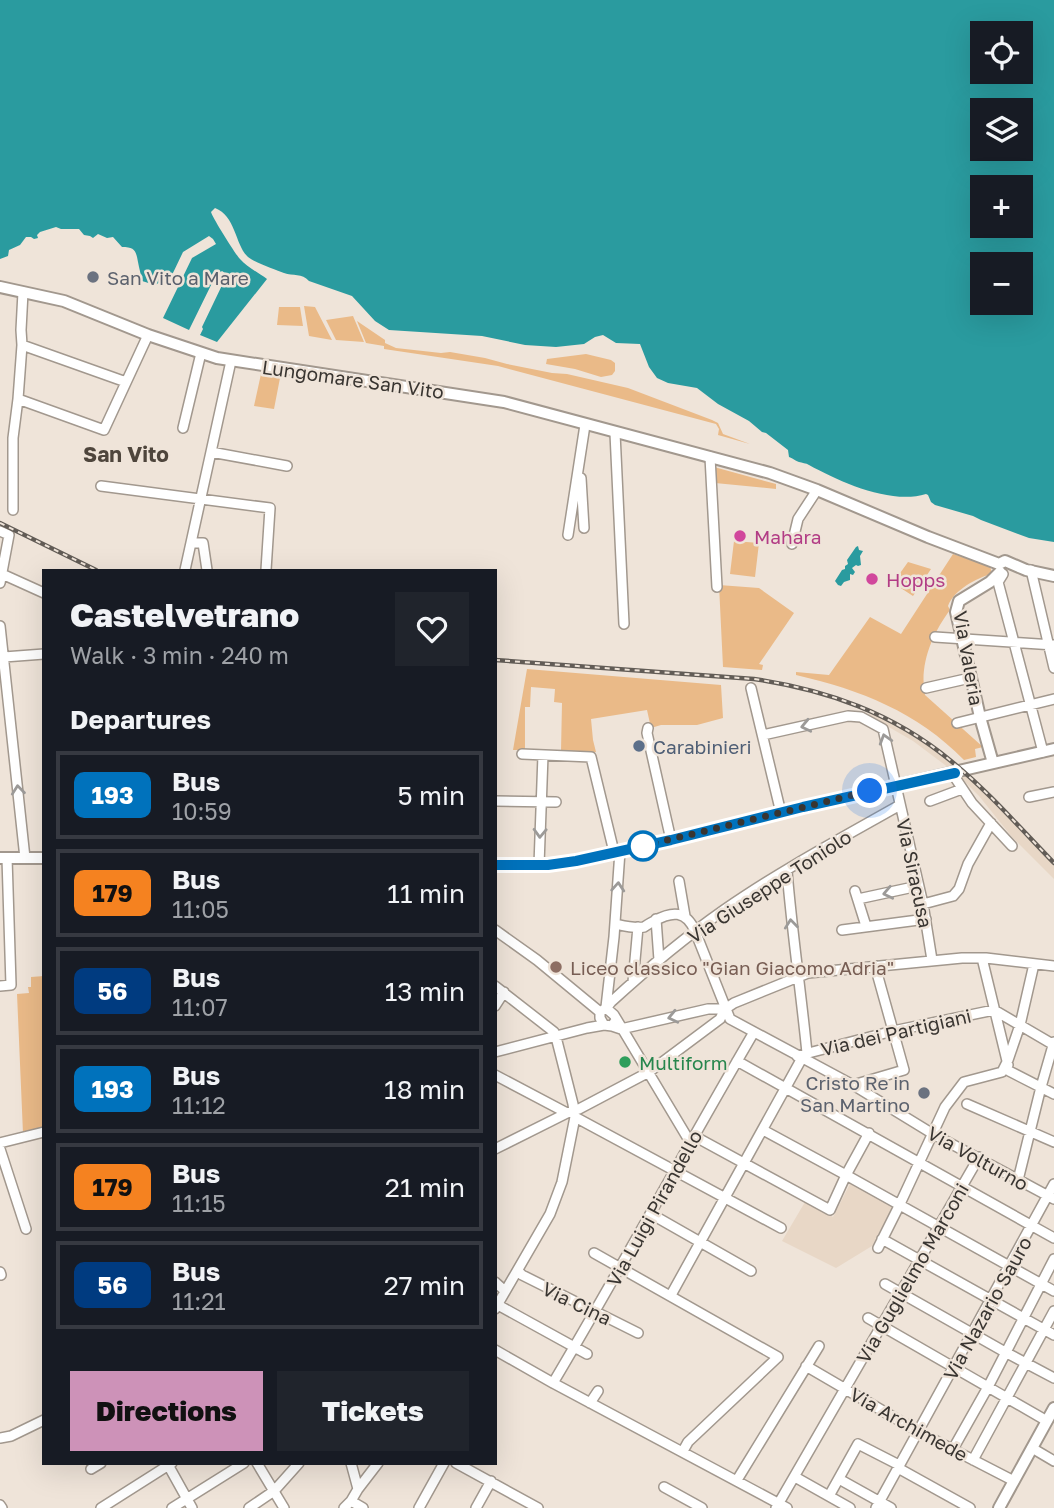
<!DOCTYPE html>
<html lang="en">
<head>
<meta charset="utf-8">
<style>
  :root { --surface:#171b24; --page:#20242c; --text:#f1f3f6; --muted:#9ea1a6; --line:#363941; --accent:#cd92b8 }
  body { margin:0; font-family:"Golos Text",sans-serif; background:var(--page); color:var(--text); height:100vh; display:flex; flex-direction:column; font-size:26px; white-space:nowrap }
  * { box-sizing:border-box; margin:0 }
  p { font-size:23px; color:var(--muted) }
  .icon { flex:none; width:38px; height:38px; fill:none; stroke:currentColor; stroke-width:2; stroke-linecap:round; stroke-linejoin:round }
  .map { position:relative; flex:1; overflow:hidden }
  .side { position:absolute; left:42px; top:569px; width:455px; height:896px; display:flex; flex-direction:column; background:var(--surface); border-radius:0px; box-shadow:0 7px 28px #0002 }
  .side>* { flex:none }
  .badge { padding:0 14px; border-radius:10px; font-size:24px; line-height:46px }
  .buttons { position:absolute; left:970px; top:21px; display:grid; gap:14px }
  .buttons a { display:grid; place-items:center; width:63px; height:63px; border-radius:0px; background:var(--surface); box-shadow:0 7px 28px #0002; font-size:35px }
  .you { position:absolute; width:35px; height:35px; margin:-18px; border:5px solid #fff; border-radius:50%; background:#1a73e8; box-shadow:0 0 0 10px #1a73e833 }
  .map>.badge { position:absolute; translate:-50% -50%; box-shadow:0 0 0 4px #fff }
  h2 { padding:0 28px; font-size:26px; line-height:63px }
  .round { display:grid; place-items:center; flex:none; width:74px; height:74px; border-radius:0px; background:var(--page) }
  .summary { display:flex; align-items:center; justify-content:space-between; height:119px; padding:0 28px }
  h1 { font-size:33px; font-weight:800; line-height:52px }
  .primary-button { display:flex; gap:14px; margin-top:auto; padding:14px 28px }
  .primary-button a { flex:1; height:80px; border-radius:0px; background:var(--accent); color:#111; font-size:28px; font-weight:800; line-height:80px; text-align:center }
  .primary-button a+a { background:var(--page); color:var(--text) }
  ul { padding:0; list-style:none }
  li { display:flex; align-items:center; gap:21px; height:88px; margin:0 14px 10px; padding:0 14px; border:4px solid var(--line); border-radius:0px }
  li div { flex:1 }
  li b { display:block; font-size:26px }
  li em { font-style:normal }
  li .badge { min-width:77px; font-weight:700; text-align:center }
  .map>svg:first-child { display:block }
  .built { fill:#e8d7c6 }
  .green { fill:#eaba88 }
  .water { fill:#2a9b9f; fill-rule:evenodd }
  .pier { fill:#efe4d9 }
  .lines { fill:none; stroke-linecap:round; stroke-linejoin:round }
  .minor-casing { stroke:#a2988e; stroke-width:12 }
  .major-casing { stroke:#a2988e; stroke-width:14 }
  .minor { stroke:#fff; stroke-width:9 }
  .major { stroke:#fff; stroke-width:10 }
  .rail-casing { stroke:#625c56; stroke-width:4.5 }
  .rail { stroke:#efe4d9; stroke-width:2; stroke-dasharray:5; stroke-linecap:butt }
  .oneway { stroke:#9c9a98 }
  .line-casing { stroke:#fff; stroke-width:16 }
  .line { stroke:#0072bc; stroke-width:10 }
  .walk { stroke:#393531; stroke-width:7; stroke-dasharray:0 12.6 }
  .worship-dot { fill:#6b7280; stroke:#efe4d9; stroke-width:2.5 }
  .hotel-dot { fill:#d1479c; stroke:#efe4d9; stroke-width:2.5 }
  .service-dot { fill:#5c6f8a; stroke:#efe4d9; stroke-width:2.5 }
  .stop-dot { fill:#fff; stroke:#0072bc; stroke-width:3.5 }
  .education-dot { fill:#8d6e63; stroke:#efe4d9; stroke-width:2.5 }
  .leisure-dot { fill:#2e9e5b; stroke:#efe4d9; stroke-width:2.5 }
  .labels { text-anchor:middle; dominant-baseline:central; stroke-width:5; stroke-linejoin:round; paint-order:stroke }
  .worship-label { font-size:19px; fill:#5b616d; stroke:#efe4d9; text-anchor:start }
  .street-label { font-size:19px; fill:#393531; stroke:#efe4d9 }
  .hotel-label { font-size:19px; fill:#b23c85; stroke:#efe4d9; text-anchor:start }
  .service-label { font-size:19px; fill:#4e5e75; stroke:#efe4d9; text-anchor:start }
  .education-label { font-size:19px; fill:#785e54; stroke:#efe4d9; text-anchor:start }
  .leisure-label { font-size:19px; fill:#27864d; stroke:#efe4d9; text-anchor:start }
  .neighbourhood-label { font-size:21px; font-weight:bold; fill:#4e453c; stroke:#efe4d9 }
</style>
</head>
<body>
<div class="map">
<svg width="1054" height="1508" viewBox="0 0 1054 1508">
  <rect width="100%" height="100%" fill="#efe4d9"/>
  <path class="built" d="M871 709 897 722 938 748 971 775 1054 860V879L1012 837 979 796 957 774 913 741 868 715Z
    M851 1182 893 1206 872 1246 836 1268 782 1241 805 1202 833 1217Z"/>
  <path class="green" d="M304 306 315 307 332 340 309 336Z
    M279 307H300L303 326 277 325Z
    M353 316 364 342 336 340 326 320Z
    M357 321 385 340V343L396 348 441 353 450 352 485 358 507 364 552 373 567 374 628 388 712 420 718 423 723 434 750 444 718 435 719 429 716 424 498 366 384 349V346L366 343Z
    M586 354 611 360 615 363V371L612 375 601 377 575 369 546 364 547 359Z
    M261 374 280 378 274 409 254 406Z
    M714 467 776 484V489L715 483Z
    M734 541 759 543 755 577 730 574Z
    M953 554 990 566 992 574C976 578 954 590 948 606L950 610C932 634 919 665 925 695L983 747 975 749 976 757 964 760C917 712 861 690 796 675V672L829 675 870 617 901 634Z
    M908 562 931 569 913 596 893 583Z
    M719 585 759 588 794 613 759 664 763 665 762 670 723 667Z
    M527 669 721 685 723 718 697 725H661L651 728 647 710 591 719 593 740 596 752 561 751 562 703 554 702 555 689 531 687 530 707H525V750H513Z
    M44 976V1127L23 1133 17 994 29 993 28 987H31V977Z"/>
  <path class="water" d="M0 0H1054V542L1029 538 981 520 973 516 935 505 931 502 928 495 926 494C891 505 840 482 809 465 806 463 802 463 799 462 798 462 790 457 789 457L788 450 766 433 762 432 749 421 718 404 697 388 668 383 657 378 649 367 640 344 616 343 603 335 595 337 584 344 556 347 525 345 482 336 389 330 375 321 352 296 309 281C302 273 293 276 284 273 276 270 254 262 248 257 235 245 236 216 215 208L211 212C212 217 236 255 240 259 247 267 259 273 267 279L217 342 200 335 203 329 202 327 225 279V273L222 271 216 275 189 330 163 318 192 258 216 244 213 239 209 236 183 252 172 275 155 285 142 281C141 274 139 268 138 262 136 250 134 247 122 247L113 237 107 238 98 234 93 238 90 236 84 235 79 229H61L56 227 40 232 37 235 38 238 34 239 31 237H26L20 245 9 250 8 256 0 259ZM982 33H1020V72H982ZM982 110H1020V149H982ZM1020 187V226H982V187ZM982 264H1020V303H982Z
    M858 546 859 550 863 551 860 556 861 565 858 566 856 565 852 568 855 572 853 575 850 574V580L844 582 841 586 838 585 835 581 842 570 845 569V566L848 564 847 560 856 547Z"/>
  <path class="pier" d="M221 272 224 273V278L200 327 202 329 200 334 197 333 198 326 222 278V275L218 278 193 331 190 330 216 276Z"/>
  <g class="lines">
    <g class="minor-casing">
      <path id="minor" d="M22 345 126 382
        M18 399 104 430 148 335
        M183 428 201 353
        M615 433 624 624
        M211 452 287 466
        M710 457 717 587
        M581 478 584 528
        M101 486 270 508 266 570
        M13 510V438L18 399 22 345 21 330 23 292
        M0 531 9 535 0 583
        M568 535 585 425
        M192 543H203L207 570
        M792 544 798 519 817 490
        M185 570 231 361
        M1031 570 1054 668
        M2 574 44 593
        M1003 574 998 582 1043 752
        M0 626 25 858
        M935 637 1054 645
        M4 657 44 654
        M751 688 781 813
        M926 688 970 678
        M957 723 1054 699
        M648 728 647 733 671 840
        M763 735 848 716 861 717 883 729 923 904 932 960
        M522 754 591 757 614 852
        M952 773 972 803 1012 846
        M1029 797 1054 792
        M495 801 556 802
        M930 801 962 789
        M539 865 543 755
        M787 871C792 932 801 992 807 1053
        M679 881 685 916
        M855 891 866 926
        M858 899 918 886
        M923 904 953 896 959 889 968 864 991 823
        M656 919 659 960
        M615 924C624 926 635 929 644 927 647 925 650 923 654 921 672 911 686 910 695 931L730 1019 853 1085 933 1134 1054 1199
        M495 930 537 960 600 1012
        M842 930 926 919
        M982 958 1008 1065
        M633 982 638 927
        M0 986 11 985 7 858
        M495 986 554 1032 556 1037 573 1104 575 1117 562 1182 550 1214 495 1309
        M495 1006 504 992
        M606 1007 614 937 620 851
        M606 1008 611 1002C647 969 684 938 724 910 780 871 840 839 900 805
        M616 1020 612 1026 604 1025 600 1018V1012L606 1008 614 1015 690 1142
        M612 1026 621 1029 708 1009H725L734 1003 808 973 962 958H986L1054 966
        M495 1052 587 1028 604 1025
        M797 1056 893 1031 994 1010 1054 1045
        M1008 1060 1020 1025 1034 964
        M737 1061 1054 1238
        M1009 1071 1054 1094
        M495 1075 567 1113
        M853 1085 904 1070 875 966
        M967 1104 1054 1142
        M575 1117 781 1228
        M763 1130 846 1175 1054 1291
        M694 1136 830 1210 846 1175 869 1133
        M0 1143 44 1132
        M0 1149 26 1229
        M495 1149 567 1113 579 1109 649 1072 720 1019 725 1009
        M1018 1180 1041 1087 1054 1042
        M651 1214 751 1271
        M882 1239 1054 1335
        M878 1248 899 1206 945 1107 964 1082 1002 1072 1007 1062
        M594 1253 778 1357 688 1442 683 1451
        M518 1271 522 1275 638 1333
        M0 1272 1 1275
        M495 1282 505 1291
        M885 1284 1005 1352 1054 1378
        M671 1295 802 1058
        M498 1305 587 1354
        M868 1318 1047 1421
        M495 1350 553 1383 787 1508
        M806 1366 919 1432 1014 1481
        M553 1383C622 1267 686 1148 754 1032
        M590 1403 598 1391
        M0 1438 11 1436 44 1420
        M1032 1448 1054 1461
        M953 1449 988 1387 1054 1259
        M973 1460 1054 1311
        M167 1463 192 1508
        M257 1463 284 1508
        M351 1463 358 1489
        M456 1463 538 1508
        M898 1468 970 1508
        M91 1469 101 1463
        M795 1477 850 1508
        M839 1479 891 1508
        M737 1480 819 1346
        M664 1487 702 1508
        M829 1496 858 1444 899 1465
        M351 1501 363 1508
        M0 1505 2 1508
        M101 1508 172 1463
        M172 1508 244 1463
        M249 1508 274 1491 299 1463
        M344 1508 351 1501 358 1489 378 1463
        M419 1508 444 1463
        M476 1508 491 1481
        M776 1508 979 1157
        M876 1508 1054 1184"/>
    </g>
    <g class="major-casing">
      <path id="major" d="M0 287 64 301 148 335 217 358 504 402 770 473 817 490 928 537 999 564 1005 561 1026 570 1054 576
        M993 763 980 717 956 612 959 601 990 582 1000 572
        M0 858H44
        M495 865H548L576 861 671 840 803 807 1054 749
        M999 1508 1054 1408"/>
    </g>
    <use href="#minor" class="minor"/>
    <use href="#major" class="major"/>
    <g class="rail-casing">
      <path id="rail" d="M0 523 96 570
        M495 660 754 679C827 690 893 713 951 761 988 791 1020 828 1054 863"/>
    </g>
    <use href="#rail" class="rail"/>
  </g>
  <defs><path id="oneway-chevron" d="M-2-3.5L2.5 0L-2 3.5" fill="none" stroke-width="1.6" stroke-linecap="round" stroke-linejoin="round" transform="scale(1.75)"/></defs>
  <g class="oneway">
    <use href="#oneway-chevron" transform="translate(806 726) rotate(167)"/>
    <use href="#oneway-chevron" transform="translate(885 739) rotate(-107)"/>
    <use href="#oneway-chevron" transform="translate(18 790) rotate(-96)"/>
    <use href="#oneway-chevron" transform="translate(540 833) rotate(92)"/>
    <use href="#oneway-chevron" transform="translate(618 887) rotate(-86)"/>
    <use href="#oneway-chevron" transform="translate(888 893) rotate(168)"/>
    <use href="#oneway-chevron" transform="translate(791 924) rotate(-96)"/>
    <use href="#oneway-chevron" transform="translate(673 1017) rotate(167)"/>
  </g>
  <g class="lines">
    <g class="line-casing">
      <path id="line" d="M495 865H548L576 861 671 840 803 807 955 773"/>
    </g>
    <use href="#line" class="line"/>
    <path class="walk" d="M643 846 870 791"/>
  </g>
  <g class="worship-dot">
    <circle cx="93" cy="277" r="7"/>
    <circle cx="924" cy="1093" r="7"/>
  </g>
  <g class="hotel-dot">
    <circle cx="740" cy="536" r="7"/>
    <circle cx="872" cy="579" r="7"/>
  </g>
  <circle class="service-dot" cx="639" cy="746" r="7"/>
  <circle class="stop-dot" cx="643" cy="846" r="14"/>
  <circle class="education-dot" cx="556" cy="967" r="7"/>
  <circle class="leisure-dot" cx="625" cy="1062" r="7"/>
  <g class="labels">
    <g class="worship-label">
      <text x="107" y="277">San Vito a Mare</text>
      <text x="910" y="1082" text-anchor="end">Cristo Re in<tspan x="910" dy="22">San Martino</tspan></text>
    </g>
    <g class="street-label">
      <text transform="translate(353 379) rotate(8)">Lungomare San Vito</text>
      <text transform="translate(969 658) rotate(80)">Via Valeria</text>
      <text transform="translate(915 873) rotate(78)">Via Siracusa</text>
      <text transform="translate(769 886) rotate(-33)">Via Giuseppe Toniolo</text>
      <text transform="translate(896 1032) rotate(-13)">Via dei Partigiani</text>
      <text transform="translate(978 1158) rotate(29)">Via Volturno</text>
      <text transform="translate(654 1208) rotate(-61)">Via Luigi Pirandello</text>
      <text transform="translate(912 1273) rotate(-60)">Via Guglielmo Marconi</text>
      <text transform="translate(577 1303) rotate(26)">Via Cina</text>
      <text transform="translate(987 1308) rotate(-61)">Via Nazario Sauro</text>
      <text transform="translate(909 1424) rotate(29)">Via Archimede</text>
    </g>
    <g class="hotel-label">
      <text x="754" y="536">Mahara</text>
      <text x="886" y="579">Hopps</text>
    </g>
    <g class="service-label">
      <text x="653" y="746">Carabinieri</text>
    </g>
    <g class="education-label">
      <text x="570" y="967">Liceo classico "Gian Giacomo Adria"</text>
    </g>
    <g class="leisure-label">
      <text x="639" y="1062">Multiform</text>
    </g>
    <g class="neighbourhood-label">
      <text x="126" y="454">San Vito</text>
    </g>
  </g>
</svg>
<div class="buttons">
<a><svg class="icon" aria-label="locate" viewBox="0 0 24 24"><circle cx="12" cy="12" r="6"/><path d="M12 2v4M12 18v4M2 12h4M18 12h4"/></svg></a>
<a><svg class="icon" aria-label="layers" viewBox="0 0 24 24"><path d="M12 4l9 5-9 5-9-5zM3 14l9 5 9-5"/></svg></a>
<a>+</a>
<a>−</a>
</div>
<div class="you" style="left:870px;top:791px"></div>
<section class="side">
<div class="summary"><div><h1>Castelvetrano</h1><p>Walk · 3 min · 240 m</p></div><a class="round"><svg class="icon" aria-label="heart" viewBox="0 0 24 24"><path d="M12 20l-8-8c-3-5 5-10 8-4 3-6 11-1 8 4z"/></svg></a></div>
<h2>Departures</h2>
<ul>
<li><span class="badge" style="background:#0072bc;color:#fff">193</span><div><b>Bus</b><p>10:59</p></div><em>5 min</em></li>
<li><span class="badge" style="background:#f58220;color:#111">179</span><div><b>Bus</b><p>11:05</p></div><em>11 min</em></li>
<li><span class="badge" style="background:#003b80;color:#fff">56</span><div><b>Bus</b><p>11:07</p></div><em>13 min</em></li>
<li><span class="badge" style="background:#0072bc;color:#fff">193</span><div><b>Bus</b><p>11:12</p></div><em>18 min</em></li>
<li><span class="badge" style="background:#f58220;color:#111">179</span><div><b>Bus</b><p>11:15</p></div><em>21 min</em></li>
<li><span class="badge" style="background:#003b80;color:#fff">56</span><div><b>Bus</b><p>11:21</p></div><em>27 min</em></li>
</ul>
<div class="primary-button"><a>Directions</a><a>Tickets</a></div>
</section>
</div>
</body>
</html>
